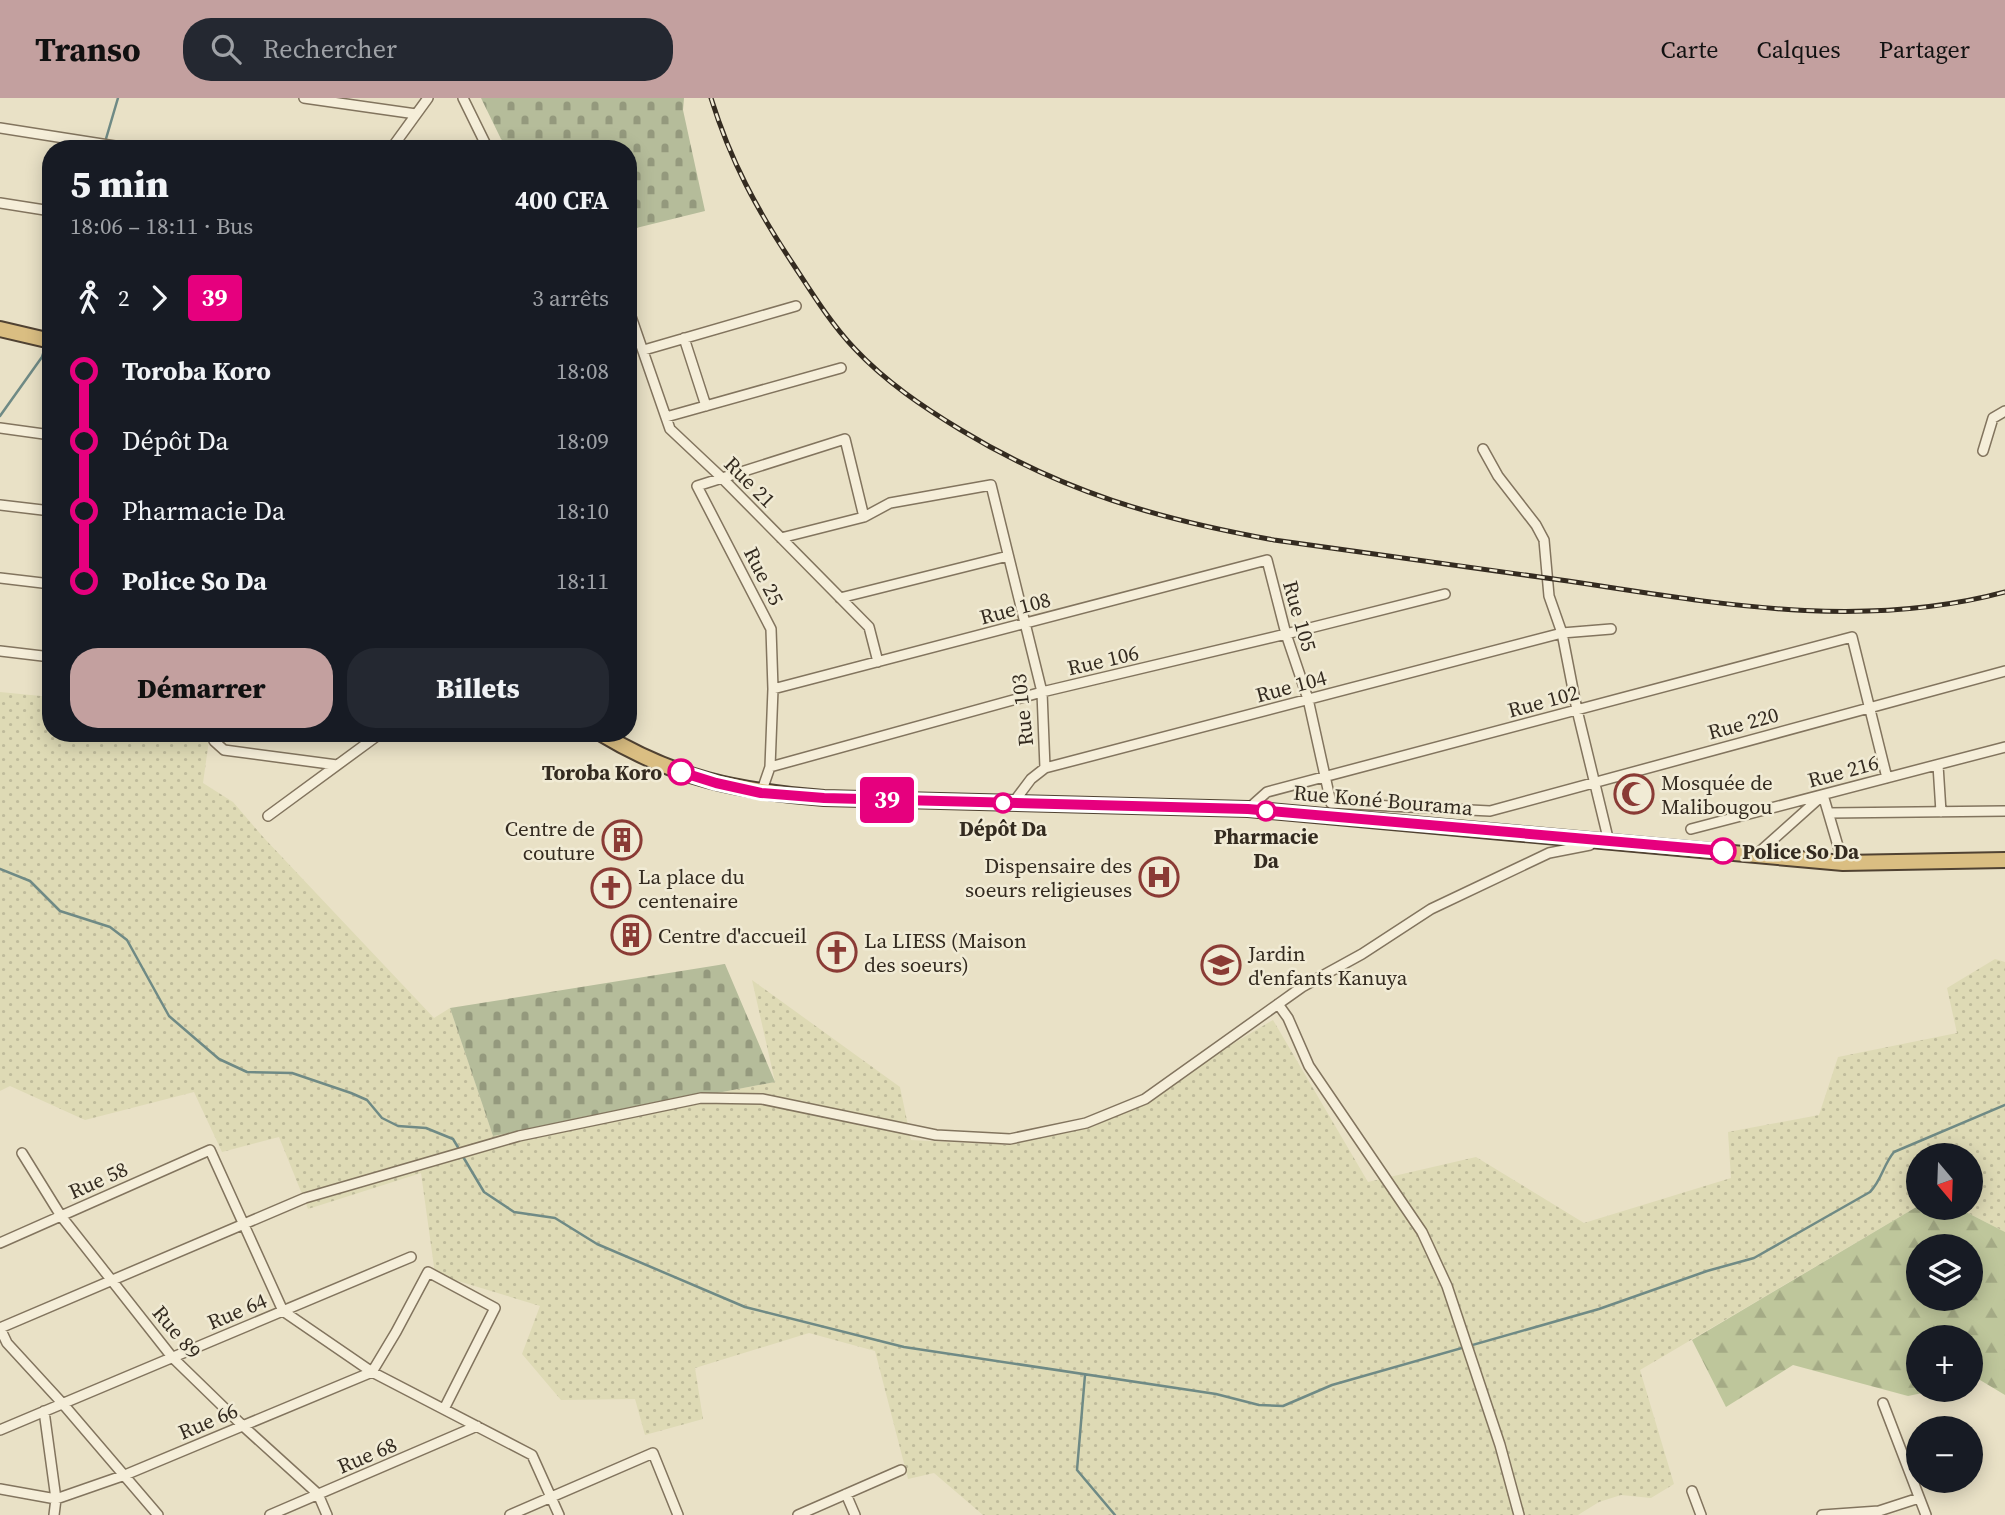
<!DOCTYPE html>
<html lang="fr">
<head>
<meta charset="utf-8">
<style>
  :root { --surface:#171b24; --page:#242831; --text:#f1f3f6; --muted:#9ea1a6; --accent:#c3a09f }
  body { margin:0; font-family:"Source Serif 4",serif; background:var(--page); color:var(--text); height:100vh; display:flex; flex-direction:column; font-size:26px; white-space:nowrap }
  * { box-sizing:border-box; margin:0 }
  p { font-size:23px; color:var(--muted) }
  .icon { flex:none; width:38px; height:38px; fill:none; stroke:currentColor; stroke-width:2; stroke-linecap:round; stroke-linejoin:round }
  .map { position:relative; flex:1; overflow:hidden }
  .drawer { position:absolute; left:42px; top:42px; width:595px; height:602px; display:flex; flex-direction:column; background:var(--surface); border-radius:28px; box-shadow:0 4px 18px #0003 }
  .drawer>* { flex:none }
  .badge { padding:0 14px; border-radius:5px; font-size:24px; line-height:46px }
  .needle { width:46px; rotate:161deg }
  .controls { position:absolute; left:1906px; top:1045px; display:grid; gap:14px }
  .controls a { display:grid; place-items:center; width:77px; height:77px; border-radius:50%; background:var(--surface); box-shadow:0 4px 18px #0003; font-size:35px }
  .map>.badge { position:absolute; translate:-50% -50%; box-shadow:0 0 0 4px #fff }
  .legs { display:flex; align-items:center; gap:10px; height:77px; padding:0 28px; font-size:23px }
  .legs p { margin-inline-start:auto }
  .head { display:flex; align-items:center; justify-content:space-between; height:119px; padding:0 28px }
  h1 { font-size:38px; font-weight:800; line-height:52px }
  .action { display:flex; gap:14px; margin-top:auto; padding:14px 28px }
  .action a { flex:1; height:80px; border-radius:28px; background:var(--accent); color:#111; font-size:28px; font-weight:800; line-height:80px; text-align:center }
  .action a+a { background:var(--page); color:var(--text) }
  ul { padding:0 28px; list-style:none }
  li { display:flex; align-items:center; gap:24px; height:70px; font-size:26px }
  li i { display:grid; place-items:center; width:10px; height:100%; margin:0 9px; background:currentColor }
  li i::after { content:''; width:18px; height:18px; margin:-9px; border:5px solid; border-radius:50%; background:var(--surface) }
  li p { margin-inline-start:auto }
  li:first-child i { background:linear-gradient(#0000 50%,currentColor 0) }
  li:last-child i { background:linear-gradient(currentColor 50%,#0000 0) }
  header { display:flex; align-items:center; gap:42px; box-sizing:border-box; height:98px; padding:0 35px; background:var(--accent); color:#111 }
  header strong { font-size:33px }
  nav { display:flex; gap:38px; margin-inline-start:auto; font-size:24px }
  .search { width:490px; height:63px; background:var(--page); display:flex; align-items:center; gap:18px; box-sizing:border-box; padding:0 24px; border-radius:28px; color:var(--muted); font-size:26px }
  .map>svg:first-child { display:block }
  .farmland { fill:url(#farmland-dots) }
  .forest { fill:url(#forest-firs); fill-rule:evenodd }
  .cemetery { fill:url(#cemetery-stones) }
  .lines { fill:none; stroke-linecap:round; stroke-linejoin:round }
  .stream { stroke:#6f8a85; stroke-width:2.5 }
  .minor-casing { stroke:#82745e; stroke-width:12 }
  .trunk-casing { stroke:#504232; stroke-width:18 }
  .minor { stroke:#f5eed9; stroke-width:9 }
  .trunk { stroke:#dabe82; stroke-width:14 }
  .rail-casing { stroke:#342b20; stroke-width:5 }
  .rail { stroke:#f1ebd5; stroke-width:2.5; stroke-dasharray:8; stroke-linecap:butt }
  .line-1-casing { stroke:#fff; stroke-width:16 }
  .line-1 { stroke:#e6007e; stroke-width:10 }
  .stop-1-dot { fill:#fff; stroke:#e6007e; stroke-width:3.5 }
  .labels { text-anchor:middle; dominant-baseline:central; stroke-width:5; stroke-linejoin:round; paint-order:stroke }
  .street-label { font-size:21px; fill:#342b20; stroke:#f1ebd5 }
  .stop-label { font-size:21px; font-weight:bold; fill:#342b20; stroke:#f1ebd5 }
  .poi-label { font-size:21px; fill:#342b20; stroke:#f1ebd5; text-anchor:start }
</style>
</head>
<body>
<header>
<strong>Transo</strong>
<div class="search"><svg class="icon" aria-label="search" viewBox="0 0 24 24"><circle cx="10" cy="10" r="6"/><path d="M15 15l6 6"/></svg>Rechercher</div>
<nav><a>Carte</a><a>Calques</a><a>Partager</a></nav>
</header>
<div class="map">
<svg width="2005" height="1417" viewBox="0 0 2005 1417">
  <defs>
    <pattern id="farmland-dots" width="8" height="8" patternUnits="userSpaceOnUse" patternTransform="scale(1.75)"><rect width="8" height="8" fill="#dedab5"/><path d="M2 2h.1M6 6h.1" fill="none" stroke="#bfbb9b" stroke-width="1.8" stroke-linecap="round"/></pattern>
    <pattern id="forest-firs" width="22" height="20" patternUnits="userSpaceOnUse" patternTransform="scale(1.75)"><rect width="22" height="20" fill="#bec69b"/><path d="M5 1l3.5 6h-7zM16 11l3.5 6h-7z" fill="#a4aa85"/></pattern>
    <pattern id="cemetery-stones" width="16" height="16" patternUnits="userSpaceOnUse" patternTransform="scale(1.75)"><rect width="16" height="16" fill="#b5bc9a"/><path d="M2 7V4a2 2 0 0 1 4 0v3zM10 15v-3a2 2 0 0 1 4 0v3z" fill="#94997d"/></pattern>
  </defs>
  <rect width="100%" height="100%" fill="#e9e1c6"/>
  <path class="farmland" d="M0 594 51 599V635H210L203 685 233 704 264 740 434 920 450 910 493 1038 775 984 752 882 900 989 911 1042 1007 1047 1095 1028 1273 922 1368 1084 1476 1059 1584 1125 1731 1080 1728 1034 1819 1017 1838 959 1957 935 1947 890 1995 861 2005 864V1134L1958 1110H1970V1057H1918V1108L1640 1272 1674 1386 1651 1400 1621 1397 1599 1404 1578 1417H983L934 1375 908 1381 875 1253 809 1235 695 1270 703 1321 645 1337 635 1301 561 1302 522 1256 540 1208 435 1176 421 1075 308 1111 279 1039 222 1054 194 994 85 1022 10 988 0 993Z"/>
  <path class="forest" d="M1918 1108 1958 1110 2005 1134V1297L1980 1282 1971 1284 1970 1239H1918V1292H1937L1908 1298 1793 1267 1726 1309 1692 1242ZM1918 1148H1970V1200H1918Z"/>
  <path class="cemetery" d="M481 0H684L683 12 705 113 628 132V51H511L501 41Z
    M725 866 775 984 493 1038 450 910Z"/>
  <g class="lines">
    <path class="stream" d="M103 51 118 0
      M0 318 42 259 46 247
      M0 771 30 783 60 813 110 829 127 842 169 918 219 961 247 974 292 975 351 995 367 1002 382 1020 398 1028 426 1030 453 1041 459 1051
      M462 1057 484 1094 514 1114 555 1120 597 1146 745 1209 904 1249 1216 1296 1259 1307 1283 1308 1332 1287 1599 1211 1707 1173 1754 1160 1870 1094C1882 1082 1883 1067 1894 1054L2005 1007
      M1085 1277 1077 1372 1115 1417"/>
    <g class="minor-casing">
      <path id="minor" d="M304 0 416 16
        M463 0 488 51
        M0 30 134 51
        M391 51 428 0
        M0 105 51 113
        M628 210 670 331 721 379 869 529 878 564
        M684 240 706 308
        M644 252 796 208
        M666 319 841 270
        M0 330 51 337
        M1483 351 1498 378 1536 427 1544 442 1549 498 1562 535 1577 612 1609 744H1607
        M1983 353 1993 320 2005 313
        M0 407 51 413
        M781 440 864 419 890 405 991 387 1042 594 1045 670
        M0 480 51 486
        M840 500 1008 458
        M0 553 51 559
        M773 591 1267 462 1286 536 1308 601 1331 705 1490 713 2005 573
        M215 635 214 643 224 652 337 667
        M1938 667 1941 714
        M770 669 1042 594 1286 536 1445 496
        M761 695 770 669 773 591 771 531 697 388 845 341 864 419
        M1013 705 1031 681 1045 670 1562 535 1611 531
        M1248 711 1267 694 1852 539 1887 680
        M1829 715 2005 713
        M268 718 381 635
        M1691 731 2005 649
        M1757 756 1823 697 1843 765
        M1278 906 1288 920 1309 968 1422 1134 1447 1188 1500 1347 1519 1417
        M22 1055 61 1118 172 1259 243 1328 318 1396 327 1417
        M0 1145 210 1052 283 1213 372 1274 532 1357 559 1417
        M0 1230 305 1100 519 1038 701 1000 762 1001 936 1037 1010 1041 1086 1025 1145 1001 1302 889 1362 856 1431 811 1549 755 1590 747
        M0 1230 7 1245 63 1306 158 1417
        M1883 1305 1926 1417
        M44 1313 56 1401 54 1417
        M0 1332 411 1159
        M0 1391 56 1401 125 1377 372 1274 396 1234 428 1174 495 1210 444 1311
        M1692 1393 1701 1417
        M846 1396 855 1417
        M270 1417 477 1328
        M510 1417 653 1355 678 1417
        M798 1417 901 1372
        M1822 1417 1879 1413 1919 1400"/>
    </g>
    <g class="trunk-casing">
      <path id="trunk" d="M0 231 51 243
        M600 635C676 681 737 693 824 700L1248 711 1843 765 2005 762"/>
    </g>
    <use href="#minor" class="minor"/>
    <use href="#trunk" class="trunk"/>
    <g class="rail-casing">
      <path id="rail" d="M711 0C731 64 756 110 793 166 812 195 831 226 855 251 886 284 923 309 961 332 1063 394 1158 421 1274 442 1372 456 1471 469 1568 483 1714 505 1860 533 2005 494"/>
    </g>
    <use href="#rail" class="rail"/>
  </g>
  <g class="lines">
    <g class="line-1-casing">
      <path id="line-1" d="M681 674 716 685 761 695 824 700 1248 711 1723 753"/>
    </g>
    <use href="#line-1" class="line-1"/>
  </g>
  <defs>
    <g id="mosque-ring" transform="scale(2.0125)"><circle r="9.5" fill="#f1ebd5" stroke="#8a3b35" stroke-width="1.5"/><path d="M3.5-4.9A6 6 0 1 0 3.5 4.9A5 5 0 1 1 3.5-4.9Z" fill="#8a3b35"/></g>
    <g id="building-ring" transform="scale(2.0125)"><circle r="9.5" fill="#f1ebd5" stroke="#8a3b35" stroke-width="1.5"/><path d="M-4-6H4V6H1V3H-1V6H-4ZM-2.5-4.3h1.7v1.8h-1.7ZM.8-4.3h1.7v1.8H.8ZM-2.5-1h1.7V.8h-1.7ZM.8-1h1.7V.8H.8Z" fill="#8a3b35"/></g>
    <g id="hospital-ring" transform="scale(2.0125)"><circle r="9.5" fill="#f1ebd5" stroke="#8a3b35" stroke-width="1.5"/><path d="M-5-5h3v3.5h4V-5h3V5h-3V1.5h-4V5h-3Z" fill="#8a3b35"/></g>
    <g id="church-ring" transform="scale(2.0125)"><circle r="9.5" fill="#f1ebd5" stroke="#8a3b35" stroke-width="1.5"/><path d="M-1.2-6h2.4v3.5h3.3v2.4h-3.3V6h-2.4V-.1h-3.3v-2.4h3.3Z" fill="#8a3b35"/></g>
    <g id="school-ring" transform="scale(2.0125)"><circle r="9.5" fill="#f1ebd5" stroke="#8a3b35" stroke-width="1.5"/><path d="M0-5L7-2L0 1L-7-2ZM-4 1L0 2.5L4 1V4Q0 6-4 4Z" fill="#8a3b35"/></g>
  </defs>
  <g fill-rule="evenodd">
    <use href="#mosque-ring" x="1634" y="696"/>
    <use href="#building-ring" x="622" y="742"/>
    <use href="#hospital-ring" x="1159" y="779"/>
    <use href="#church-ring" x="611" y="790"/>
    <use href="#building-ring" x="631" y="837"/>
    <use href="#church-ring" x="837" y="854"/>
    <use href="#school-ring" x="1221" y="867"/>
  </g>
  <g class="stop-1-dot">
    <circle cx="681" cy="674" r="12"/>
    <circle cx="1003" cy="705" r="9"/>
    <circle cx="1266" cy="713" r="9"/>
    <circle cx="1723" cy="753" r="12"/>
  </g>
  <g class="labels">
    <g class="street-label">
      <text transform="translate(750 384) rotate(45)">Rue 21</text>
      <text transform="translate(764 478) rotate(63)">Rue 25</text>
      <text transform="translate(1015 510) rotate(-15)">Rue 108</text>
      <text transform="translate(1300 518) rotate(74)">Rue 105</text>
      <text transform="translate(1103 562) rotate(-13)">Rue 106</text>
      <text transform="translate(1291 588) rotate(-15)">Rue 104</text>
      <text transform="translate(1543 603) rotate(-15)">Rue 102</text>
      <text transform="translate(1022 612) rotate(-96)">Rue 103</text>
      <text transform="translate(1743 625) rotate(-15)">Rue 220</text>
      <text transform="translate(1843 673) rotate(-15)">Rue 216</text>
      <text transform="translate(1383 702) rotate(5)">Rue Koné Bourama</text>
      <text transform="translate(98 1082) rotate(-24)">Rue 58</text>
      <text transform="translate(237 1213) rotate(-23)">Rue 64</text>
      <text transform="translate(177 1234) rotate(50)">Rue 89</text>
      <text transform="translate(208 1323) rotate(-23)">Rue 66</text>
      <text transform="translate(367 1357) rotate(-23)">Rue 68</text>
    </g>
    <g class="stop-label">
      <text x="662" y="674" text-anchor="end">Toroba Koro</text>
      <text x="1003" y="730">Dépôt Da</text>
      <text x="1266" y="738">Pharmacie<tspan x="1266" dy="24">Da</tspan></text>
      <text x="1742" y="753" text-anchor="start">Police So Da</text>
    </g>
    <g class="poi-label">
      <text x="1661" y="684">Mosquée de<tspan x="1661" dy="24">Malibougou</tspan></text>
      <text x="595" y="730" text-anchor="end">Centre de<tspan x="595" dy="24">couture</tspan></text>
      <text x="1132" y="767" text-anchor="end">Dispensaire des<tspan x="1132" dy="24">soeurs religieuses</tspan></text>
      <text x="638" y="778">La place du<tspan x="638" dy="24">centenaire</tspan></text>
      <text x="658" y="837">Centre d'accueil</text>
      <text x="864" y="842">La LIESS (Maison<tspan x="864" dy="24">des soeurs)</tspan></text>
      <text x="1248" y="855">Jardin<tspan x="1248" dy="24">d'enfants Kanuya</tspan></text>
    </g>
  </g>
</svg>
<div class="controls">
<a><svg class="needle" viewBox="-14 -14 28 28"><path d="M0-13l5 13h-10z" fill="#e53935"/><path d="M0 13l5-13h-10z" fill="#9ea1a6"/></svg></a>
<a><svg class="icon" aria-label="layers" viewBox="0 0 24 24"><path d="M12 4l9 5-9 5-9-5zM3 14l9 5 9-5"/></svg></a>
<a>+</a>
<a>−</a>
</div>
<b class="badge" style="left:887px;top:702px;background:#e6007e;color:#fff">39</b>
<section class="drawer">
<div class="head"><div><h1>5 min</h1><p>18:06 – 18:11 · Bus</p></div><b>400 CFA</b></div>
<div class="legs"><svg class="icon" aria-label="walk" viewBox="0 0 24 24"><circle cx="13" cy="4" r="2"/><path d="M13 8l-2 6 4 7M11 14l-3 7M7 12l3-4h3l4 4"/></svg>2<svg class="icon" aria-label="forward" viewBox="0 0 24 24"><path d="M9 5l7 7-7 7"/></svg><b class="badge" style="background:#e6007e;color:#fff">39</b><p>3 arrêts</p></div>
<ul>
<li><i style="color:#e6007e"></i><b>Toroba Koro</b><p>18:08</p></li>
<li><i style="color:#e6007e"></i><span>Dépôt Da</span><p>18:09</p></li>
<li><i style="color:#e6007e"></i><span>Pharmacie Da</span><p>18:10</p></li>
<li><i style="color:#e6007e"></i><b>Police So Da</b><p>18:11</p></li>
</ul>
<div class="action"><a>Démarrer</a><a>Billets</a></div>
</section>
</div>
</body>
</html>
